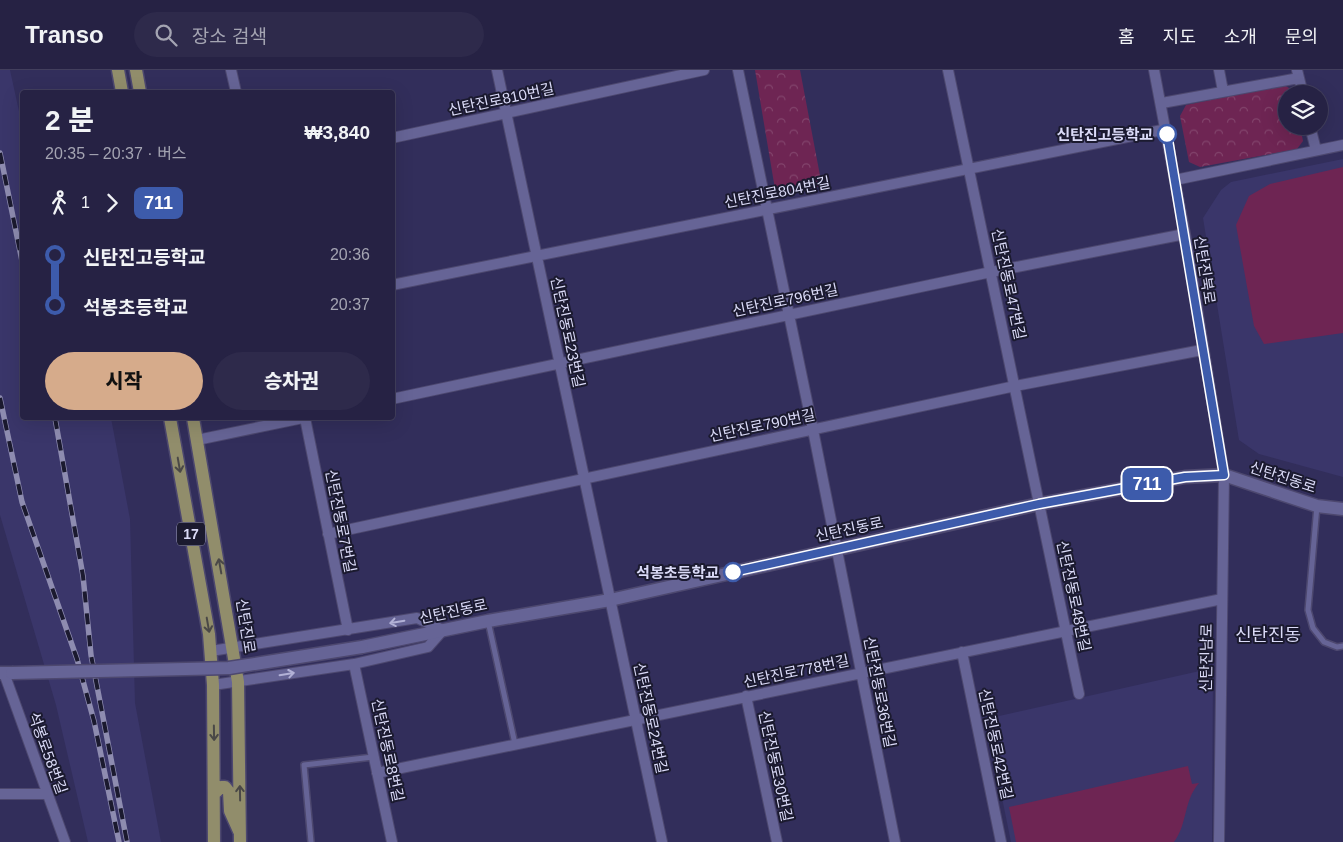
<!DOCTYPE html>
<html lang="ko">
<head>
<meta charset="utf-8">
<style>
  :root { --surface:#262244; --page:#2e2a4b; --text:#f1f3f6; --muted:#a4a4b2; --line:#423f5d; --accent:#d6ab8b }
  body { margin:0; font-family:Helvetica,"Noto Sans KR",sans-serif; background:var(--page); color:var(--text); height:100vh; display:flex; flex-direction:column; font-size:19px; white-space:nowrap }
  * { box-sizing:border-box; margin:0 }
  p { font-size:16px; color:var(--muted) }
  .icon { flex:none; width:28px; height:28px; fill:none; stroke:currentColor; stroke-width:2; stroke-linecap:round; stroke-linejoin:round }
  .map { position:relative; flex:1; overflow:hidden }
  .panel { position:absolute; left:20px; top:20px; width:375px; height:330px; display:flex; flex-direction:column; background:var(--surface); border-radius:5px; box-shadow:0 5px 20px #0002,0 0 0 1px var(--line) }
  .panel>* { flex:none }
  .badge { padding:0 10px; border-radius:8px; font-size:18px; line-height:32px }
  .controls { position:absolute; left:1278px; top:15px; display:grid; gap:10px }
  .controls a { display:grid; place-items:center; width:50px; height:50px; border-radius:50%; background:var(--surface); box-shadow:0 5px 20px #0002,0 0 0 1px var(--line); font-size:25px }
  .map>.badge { position:absolute; translate:-50% -50%; box-shadow:0 0 0 2px #fff }
  .legs { display:flex; align-items:center; gap:8px; height:55px; padding:0 25px; font-size:16px }
  .legs p { margin-inline-start:auto }
  .overview { display:flex; align-items:center; justify-content:space-between; height:85px; padding:0 25px }
  h1 { font-size:28px; font-weight:800; line-height:38px }
  .action { display:flex; gap:10px; margin-top:auto; padding:10px 25px }
  .action a { flex:1; height:58px; border-radius:30px; background:var(--accent); color:#111; font-size:20px; font-weight:800; line-height:58px; text-align:center }
  .action a+a { background:var(--page); color:var(--text) }
  ul { padding:0 25px; list-style:none }
  li { display:flex; align-items:center; gap:18px; height:50px; font-size:19px }
  li i { display:grid; place-items:center; width:8px; height:100%; margin:0 6px; background:currentColor }
  li i::after { content:''; width:12px; height:12px; margin:-6px; border:4px solid; border-radius:50%; background:var(--surface) }
  li p { margin-inline-start:auto }
  li:first-child i { background:linear-gradient(#0000 50%,currentColor 0) }
  li:last-child i { background:linear-gradient(currentColor 50%,#0000 0) }
  header { display:flex; align-items:center; gap:30px; box-sizing:border-box; height:70px; padding:0 25px; background:var(--surface); border-bottom:1px solid var(--line) }
  header strong { font-size:24px }
  nav { display:flex; gap:28px; margin-inline-start:auto; font-size:18px }
  .search { width:350px; height:45px; background:var(--page); display:flex; align-items:center; gap:12px; box-sizing:border-box; padding:0 18px; border-radius:28px; color:var(--muted); font-size:19px }
  .map>svg:first-child { display:block }
  .built { fill:#3a366a }
  .green { fill:#6e2553 }
  .park { fill:url(#park-crowns) }
  .lines { fill:none; stroke-linecap:round; stroke-linejoin:round }
  .lane-casing { stroke:#4d486f; stroke-width:8 }
  .street-casing { stroke:#4d486f; stroke-width:12 }
  .secondary-casing { stroke:#4d486f; stroke-width:15 }
  .primary-casing { stroke:#4d486f; stroke-width:15 }
  .lane { stroke:#666496; stroke-width:5 }
  .street { stroke:#666496; stroke-width:10 }
  .secondary { stroke:#666496; stroke-width:12 }
  .primary { stroke:#918d6b; stroke-width:12 }
  .rail-casing { stroke:#8e8cb0; stroke-width:5.5 }
  .rail { stroke:#1b1a2f; stroke-width:4; stroke-dasharray:11; stroke-linecap:butt }
  .secondary-bridge-casing { stroke:#4d486f; stroke-width:15; stroke-linecap:butt }
  .secondary-bridge { stroke:#666496; stroke-width:12 }
  .oneway { stroke:#4a4847 }
  .oneway2 { stroke:#b2b1d6 }
  .line-1-casing { stroke:#fff; stroke-width:11 }
  .line-1 { stroke:#3d5bab; stroke-width:8 }
  .stop-1-dot { fill:#fff; stroke:#3d5bab; stroke-width:2.5 }
  .labels { text-anchor:middle; dominant-baseline:central; stroke-width:4; stroke-linejoin:round; paint-order:stroke }
  .shield { fill:#1b1a2f; stroke:#a1a1bc; stroke-width:1 }
  .shield-label { font-size:14px; font-weight:bold; fill:#dbdbf8 }
  .street-label { font-size:15px; fill:#dbdbf8; stroke:#1b1a2f }
  .stop-label { font-size:15px; font-weight:bold; fill:#dbdbf8; stroke:#1b1a2f; text-anchor:end }
  .quarter-label { font-size:18px; fill:#dbdbf8; stroke:#1b1a2f }
</style>
</head>
<body>
<header>
<strong>Transo</strong>
<div class="search"><svg class="icon" aria-label="search" viewBox="0 0 24 24"><circle cx="10" cy="10" r="6"/><path d="M15 15l6 6"/></svg>장소 검색</div>
<nav><a>홈</a><a>지도</a><a>소개</a><a>문의</a></nav>
</header>
<div class="map">
<svg width="1343" height="772" viewBox="0 0 1343 772">
  <defs>
    <pattern id="park-crowns" width="20" height="18" patternUnits="userSpaceOnUse" patternTransform="scale(1.25)"><rect width="20" height="18" fill="#6e2553"/><path d="M2 6a3 3 0 1 1 6 0M12 15a3 3 0 1 1 6 0" fill="none" stroke="#82446c"/></pattern>
  </defs>
  <rect width="100%" height="100%" fill="#322e5b"/>
  <path class="built" d="M0 0H10L22 55V348H111L130 449 135 633 161 772H88L56 635 0 445Z
    M1343 89V407L1259 384 1239 370 1203 148 1221 120 1231 112Z
    M1213 598 1212 772H1011L986 649Z"/>
  <path class="green" d="M1343 97V263L1264 274 1254 256 1236 155 1249 126 1270 114Z
    M1188 696 1192 714 1199 713C1183 732 1188 753 1174 772H1016L1009 737Z"/>
  <path class="park" d="M755 0H800L822 116 783 124 775 119Z
    M1284 15 1294 21V24H1286V56H1300L1303 71 1297 79 1200 97 1189 92 1180 46 1186 35Z"/>
  <g class="lines">
    <g class="lane-casing">
      <path id="lane" d="M1317 436 1308 540 1313 558 1324 572 1337 577 1343 576
        M488 551 515 674
        M311 772 304 695 373 687"/>
    </g>
    <g class="street-casing">
      <path id="street" d="M231 0 236 22
        M497 0 662 772
        M738 0 813 360 895 772
        M948 0 1079 624
        M1154 0 1185 164 1224 405 1219 772
        M1219 0 1223 21
        M1297 0 1303 24
        M1162 33 1299 8
        M1310 56 1316 80
        M392 68 704 0
        M1175 110 1343 75
        M392 215 1167 59
        M392 329 991 202 1185 164
        M305 348 348 560
        M197 370 303 348
        M328 464 1015 316 1202 280
        M211 581 417 548 443 560 428 577 354 594 213 615
        M962 582 1001 772
        M354 594 392 772
        M4 603 65 772
        M746 626 777 772
        M377 703 1222 529
        M0 724H47"/>
    </g>
    <g class="secondary-casing">
      <path id="secondary" d="M362 577 488 551 610 530 1039 434 1185 407 1224 405 1317 436 1343 439
        M0 603H12"/>
    </g>
    <g class="primary-casing">
      <path id="primary" d="M118 0 122 22
        M136 0 140 22
        M170 348 209 564 213 615 214 772
        M193 348 238 612 240 772
        M215 723 221 717H225L229 722 230 741 239 761"/>
    </g>
    <use href="#lane" class="lane"/>
    <use href="#street" class="street"/>
    <use href="#secondary" class="secondary"/>
    <use href="#primary" class="primary"/>
    <g class="rail-casing">
      <path id="rail" d="M0 83 22 191
        M0 328 22 432 77 589 94 651 119 772
        M55 348 83 506 91 585 127 772"/>
    </g>
    <use href="#rail" class="rail"/>
    <g class="secondary-bridge-casing">
      <path id="secondary-bridge" d="M12 603 229 598 362 577"/>
    </g>
    <use href="#secondary-bridge" class="secondary-bridge"/>
  </g>
  <defs><path id="oneway-shaft" d="M-6 0H5M1.5-3L5.5 0L1.5 3" fill="none" stroke-width="1.6" stroke-linecap="round" stroke-linejoin="round" transform="scale(1.25)"/></defs>
  <g class="oneway">
    <use href="#oneway-shaft" transform="translate(179 395) rotate(80)"/>
    <use href="#oneway-shaft" transform="translate(220 496) rotate(-100)"/>
    <use href="#oneway-shaft" transform="translate(208 555) rotate(80)"/>
    <use href="#oneway-shaft" transform="translate(214 663) rotate(89)"/>
    <use href="#oneway-shaft" transform="translate(240 723) rotate(-91)"/>
  </g>
  <g class="oneway2">
    <use href="#oneway-shaft" transform="translate(397 552) rotate(170)"/>
    <use href="#oneway-shaft" transform="translate(287 604) rotate(-9)"/>
  </g>
  <g class="lines">
    <g class="line-1-casing">
      <path id="line-1" d="M733 502 1039 434 1185 407 1224 405 1167 64"/>
    </g>
    <use href="#line-1" class="line-1"/>
  </g>
  <g class="stop-1-dot">
    <circle cx="1167" cy="64" r="9"/>
    <circle cx="733" cy="502" r="9"/>
  </g>
  <g class="labels">
    <rect class="shield" x="177" y="452.5" width="28" height="23" rx="4"/>
    <g class="shield-label">
      <text x="191" y="464">17</text>
    </g>
    <g class="street-label">
      <text transform="translate(501 29) rotate(-12)">신탄진로810번길</text>
      <text transform="translate(777 122) rotate(-11)">신탄진로804번길</text>
      <text transform="translate(1205 200) rotate(81)">신탄진북로</text>
      <text transform="translate(1009 214) rotate(78)">신탄진동로47번길</text>
      <text transform="translate(785 230) rotate(-12)">신탄진로796번길</text>
      <text transform="translate(568 262) rotate(78)">신탄진동로23번길</text>
      <text transform="translate(762 355) rotate(-12)">신탄진로790번길</text>
      <text transform="translate(1283 407) rotate(18)">신탄진동로</text>
      <text transform="translate(341 451) rotate(79)">신탄진동로7번길</text>
      <text transform="translate(849 459) rotate(-12)">신탄진동로</text>
      <text transform="translate(1074 526) rotate(78)">신탄진동로48번길</text>
      <text transform="translate(453 541) rotate(-12)">신탄진동로</text>
      <text transform="translate(246 556) rotate(81)">신탄진로</text>
      <text transform="translate(1206 588) rotate(-89)">신탄진남로</text>
      <text transform="translate(796 601) rotate(-12)">신탄진로778번길</text>
      <text transform="translate(880 622) rotate(79)">신탄진동로36번길</text>
      <text transform="translate(651 648) rotate(78)">신탄진동로24번길</text>
      <text transform="translate(996 674) rotate(78)">신탄진동로42번길</text>
      <text transform="translate(388 680) rotate(78)">신탄진동로8번길</text>
      <text transform="translate(48 683) rotate(70)">석봉로58번길</text>
      <text transform="translate(776 696) rotate(78)">신탄진동로30번길</text>
    </g>
    <g class="stop-label">
      <text x="1153" y="64">신탄진고등학교</text>
      <text x="719" y="502">석봉초등학교</text>
    </g>
    <g class="quarter-label">
      <text x="1268" y="565">신탄진동</text>
    </g>
  </g>
</svg>
<div class="controls">
<a><svg class="icon" aria-label="layers" viewBox="0 0 24 24"><path d="M12 4l9 5-9 5-9-5zM3 14l9 5 9-5"/></svg></a>
</div>
<b class="badge" style="left:1147px;top:414px;background:#3d5bab;color:#fff">711</b>
<section class="panel">
<div class="overview"><div><h1>2 분</h1><p>20:35 – 20:37 · 버스</p></div><b>₩3,840</b></div>
<div class="legs"><svg class="icon" aria-label="walk" viewBox="0 0 24 24"><circle cx="13" cy="4" r="2"/><path d="M13 8l-2 6 4 7M11 14l-3 7M7 12l3-4h3l4 4"/></svg>1<svg class="icon" aria-label="forward" viewBox="0 0 24 24"><path d="M9 5l7 7-7 7"/></svg><b class="badge" style="background:#3d5bab;color:#fff">711</b></div>
<ul>
<li><i style="color:#3d5bab"></i><b>신탄진고등학교</b><p>20:36</p></li>
<li><i style="color:#3d5bab"></i><b>석봉초등학교</b><p>20:37</p></li>
</ul>
<div class="action"><a>시작</a><a>승차권</a></div>
</section>
</div>
</body>
</html>
